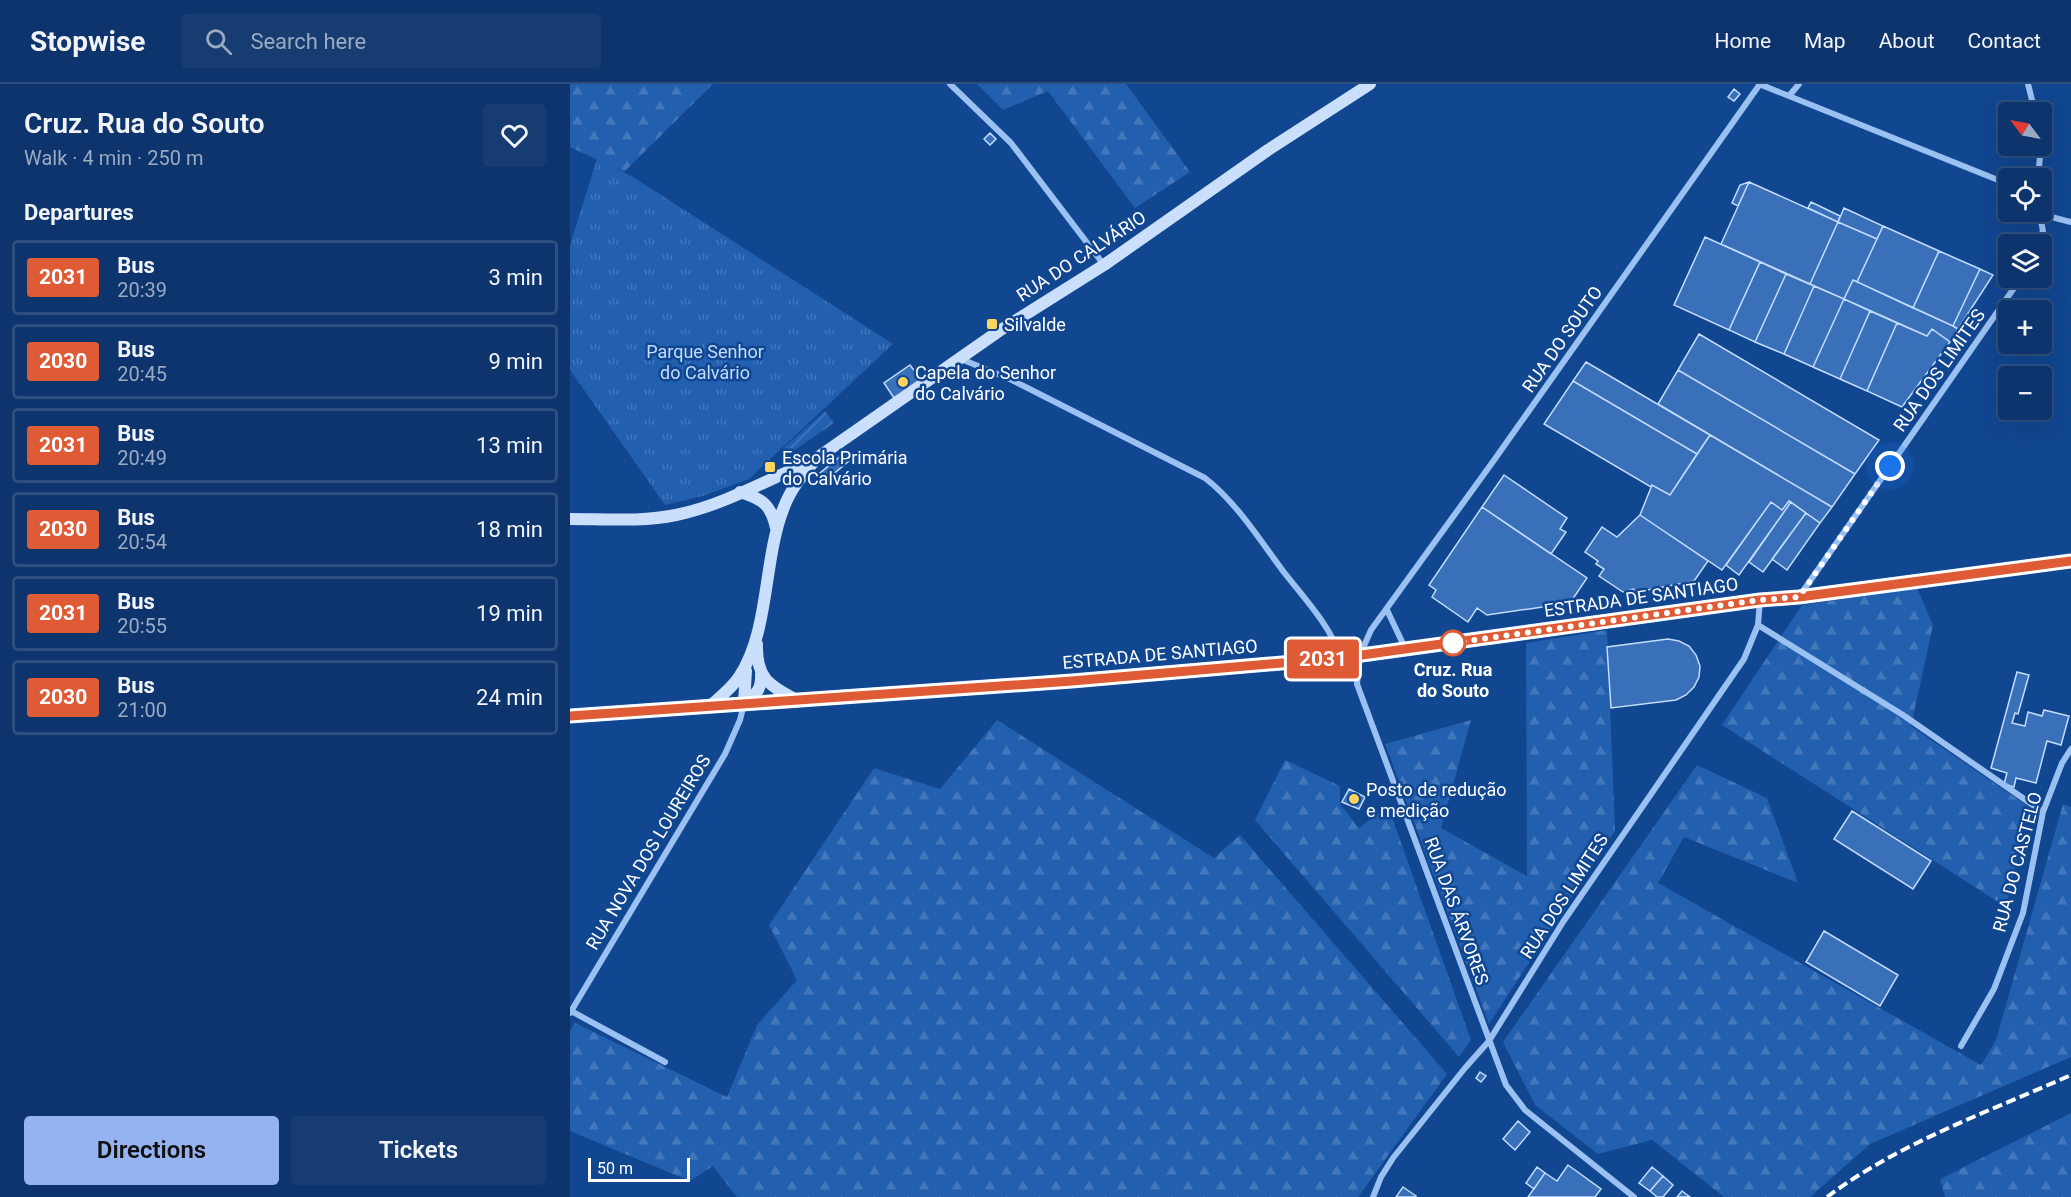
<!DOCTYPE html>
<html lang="en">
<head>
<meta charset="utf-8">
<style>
  :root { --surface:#0d346c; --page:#163c72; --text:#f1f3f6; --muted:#9aaac2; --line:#2d4f7f; --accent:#95b2f1 }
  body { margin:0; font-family:Roboto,sans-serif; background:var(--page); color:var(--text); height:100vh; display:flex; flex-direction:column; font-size:22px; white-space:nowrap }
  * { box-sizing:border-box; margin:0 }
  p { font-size:20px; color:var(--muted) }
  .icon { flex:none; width:33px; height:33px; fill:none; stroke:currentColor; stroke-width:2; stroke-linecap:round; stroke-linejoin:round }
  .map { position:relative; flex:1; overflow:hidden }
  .drawer { display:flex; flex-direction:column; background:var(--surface); width:570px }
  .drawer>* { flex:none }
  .badge { padding:0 12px; border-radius:4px; font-size:21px; line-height:39px }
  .needle { width:39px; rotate:302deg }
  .controls { position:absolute; left:1428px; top:18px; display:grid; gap:12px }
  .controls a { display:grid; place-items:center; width:54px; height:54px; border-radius:6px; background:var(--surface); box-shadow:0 6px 24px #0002,0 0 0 2px var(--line); font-size:30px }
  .scale { position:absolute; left:18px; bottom:15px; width:102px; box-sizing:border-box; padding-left:6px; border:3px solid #fff; border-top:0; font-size:16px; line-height:21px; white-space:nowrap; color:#fff; -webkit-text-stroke:4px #114690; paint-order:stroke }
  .you { position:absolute; width:30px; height:30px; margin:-15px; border:4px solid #fff; border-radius:50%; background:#1a73e8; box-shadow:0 0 0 9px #1a73e833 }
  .map>.badge { position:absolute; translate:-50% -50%; box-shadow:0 0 0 3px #fff }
  h2 { padding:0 24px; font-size:22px; line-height:54px }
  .round { display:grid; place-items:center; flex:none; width:63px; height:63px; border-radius:6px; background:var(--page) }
  .headline { display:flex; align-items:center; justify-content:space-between; height:102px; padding:0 24px }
  h1 { font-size:28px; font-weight:600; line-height:45px }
  .button { display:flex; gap:12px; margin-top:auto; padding:12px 24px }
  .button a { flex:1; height:69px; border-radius:6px; background:var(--accent); color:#111; font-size:24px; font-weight:600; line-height:69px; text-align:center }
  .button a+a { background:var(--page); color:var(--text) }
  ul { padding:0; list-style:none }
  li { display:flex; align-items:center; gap:18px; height:75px; margin:0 12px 9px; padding:0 12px; border:3px solid var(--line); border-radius:6px }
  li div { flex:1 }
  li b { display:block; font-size:22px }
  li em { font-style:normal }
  li .badge { min-width:66px; font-weight:700; text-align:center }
  header { display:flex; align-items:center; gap:36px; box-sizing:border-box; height:84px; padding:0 30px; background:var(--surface); border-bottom:2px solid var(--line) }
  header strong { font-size:28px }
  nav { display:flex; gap:33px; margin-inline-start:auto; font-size:21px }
  .search { width:420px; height:54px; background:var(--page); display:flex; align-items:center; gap:15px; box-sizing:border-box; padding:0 21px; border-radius:6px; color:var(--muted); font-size:22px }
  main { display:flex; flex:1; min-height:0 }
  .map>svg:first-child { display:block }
  .grass { fill:url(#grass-tufts) }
  .forest { fill:url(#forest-firs) }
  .garden { fill:url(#garden-furrows) }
  .building { fill:#3970b9; stroke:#c2dcfd; stroke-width:1.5 }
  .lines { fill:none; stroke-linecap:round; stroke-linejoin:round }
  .minor { stroke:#9bc1f3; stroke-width:6 }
  .secondary { stroke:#cadffc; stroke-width:12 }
  .primary { stroke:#e7f0ff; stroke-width:15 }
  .rail { stroke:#fff; stroke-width:4; stroke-dasharray:10 4.5; stroke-linecap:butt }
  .line-casing { stroke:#fff; stroke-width:14 }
  .line { stroke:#df5b35; stroke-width:9 }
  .walk { stroke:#fff; stroke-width:6; stroke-dasharray:0 10.8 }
  .poi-dot { fill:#ffd45d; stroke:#114690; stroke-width:2 }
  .stop-dot { fill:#fff; stroke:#df5b35; stroke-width:3 }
  .labels { text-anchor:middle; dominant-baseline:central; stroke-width:5; stroke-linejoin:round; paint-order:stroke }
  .street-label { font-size:18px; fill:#fff; stroke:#114690 }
  .poi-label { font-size:18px; fill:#fff; stroke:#114690; text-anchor:start }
  .park-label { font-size:18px; fill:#c2dcfd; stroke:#114690 }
  .stop-label { font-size:18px; font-weight:bold; fill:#fff; stroke:#114690 }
</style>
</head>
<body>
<header>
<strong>Stopwise</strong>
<div class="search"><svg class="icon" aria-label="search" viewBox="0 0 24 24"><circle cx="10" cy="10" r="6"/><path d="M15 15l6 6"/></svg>Search here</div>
<nav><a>Home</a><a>Map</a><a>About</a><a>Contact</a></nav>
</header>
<main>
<section class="drawer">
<div class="headline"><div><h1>Cruz. Rua do Souto</h1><p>Walk · 4 min · 250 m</p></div><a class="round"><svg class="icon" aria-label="heart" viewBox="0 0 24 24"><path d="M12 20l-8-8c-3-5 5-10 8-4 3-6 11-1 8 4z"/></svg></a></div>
<h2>Departures</h2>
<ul>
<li><span class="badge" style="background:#df5b35;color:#fff">2031</span><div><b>Bus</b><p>20:39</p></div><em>3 min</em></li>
<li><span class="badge" style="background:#df5b35;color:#fff">2030</span><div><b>Bus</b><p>20:45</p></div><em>9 min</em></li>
<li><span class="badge" style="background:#df5b35;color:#fff">2031</span><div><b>Bus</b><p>20:49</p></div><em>13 min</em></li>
<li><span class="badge" style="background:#df5b35;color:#fff">2030</span><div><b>Bus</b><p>20:54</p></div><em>18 min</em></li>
<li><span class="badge" style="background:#df5b35;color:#fff">2031</span><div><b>Bus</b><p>20:55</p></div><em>19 min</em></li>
<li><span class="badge" style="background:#df5b35;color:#fff">2030</span><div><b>Bus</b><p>21:00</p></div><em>24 min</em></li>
</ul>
<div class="button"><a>Directions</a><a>Tickets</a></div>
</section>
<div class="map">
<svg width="1501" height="1113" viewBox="0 0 1501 1113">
  <defs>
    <pattern id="grass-tufts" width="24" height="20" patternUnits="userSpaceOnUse" patternTransform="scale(1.5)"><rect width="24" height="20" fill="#225faf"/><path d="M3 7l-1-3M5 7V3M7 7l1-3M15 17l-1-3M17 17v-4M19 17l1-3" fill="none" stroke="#4377bb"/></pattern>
    <pattern id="forest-firs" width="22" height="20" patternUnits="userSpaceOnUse" patternTransform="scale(1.5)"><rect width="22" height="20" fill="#225faf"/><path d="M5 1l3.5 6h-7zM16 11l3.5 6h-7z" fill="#4377bb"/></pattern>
    <pattern id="garden-furrows" width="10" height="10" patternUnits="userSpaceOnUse" patternTransform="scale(1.5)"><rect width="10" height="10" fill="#225faf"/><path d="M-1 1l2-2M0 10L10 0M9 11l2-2" fill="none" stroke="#4377bb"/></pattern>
  </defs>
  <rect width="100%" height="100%" fill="#114690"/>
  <path class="grass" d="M27 75 63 93 323 260 179 395 133 412 95 421 0 286V161Z"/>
  <path class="forest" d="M0 0H143L54 88 0 63Z
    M407 0H556L620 88 565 124 478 7 433 26Z
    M1347 504 1363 541 1341 642 1459 723 1436 823 1152 641 1232 521Z
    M1037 546 1045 747 919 940 815 660 901 636 871 744 957 792 956 559Z
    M427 636 644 774 670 751 877 990 788 1113H167L143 1082 120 1097 0 1047V947L5 939 157 1013 187 941 227 896 199 841 304 684 370 705Z
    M715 676 770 702V720L789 744 818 722 901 956 889 973 685 736Z
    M1127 681 1197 714 1228 799 1114 753 1088 799 1411 981 1426 956 1493 720 1501 723V973L1300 1060 1240 1113H1154L1082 1056 1028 1070 965 1021 933 958Z
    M1501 1029V1113H1375L1370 1095Z"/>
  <path class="garden" d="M255 327 264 339 216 372 210 367Z"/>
  <path class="building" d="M1164 5 1170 10 1164 17 1158 13Z
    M420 49 426 55 420 61 414 55Z
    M1179 98 1168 122 1162 119 1170 101Z
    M1179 98 1268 138 1240 200 1151 160Z
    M1241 118 1270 132 1268 138 1238 124Z
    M1274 124 1313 142 1307 155 1268 138Z
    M1268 138 1307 155 1287 198 1283 196 1274 215 1240 200Z
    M1313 142 1369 167 1343 224 1287 198Z
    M1135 153 1190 178 1159 246 1104 221Z
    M1369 167 1410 185 1383 242 1343 224Z
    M1190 178 1216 190 1185 258 1159 246Z
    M1410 185 1423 191 1388 245 1383 242Z
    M1216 190 1244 202 1214 270 1185 258Z
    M1283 196 1383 242 1388 245 1380 258 1362 245 1357 252 1274 215Z
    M1244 202 1274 215 1243 283 1214 270Z
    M1274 215 1300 227 1270 295 1243 283Z
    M1300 227 1327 239 1297 307 1270 295Z
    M1327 239 1357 252 1362 245 1380 258 1332 323 1297 307Z
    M1129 250 1309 356 1285 390 1108 286Z
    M1016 278 1140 351 1127 370 1003 297Z
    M340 281 352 297 324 314 314 299Z
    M1108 286 1285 390 1262 423 1088 320Z
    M1003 297 1127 370 1100 411 1082 401 1081 403 974 340Z
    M1140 351 1262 423 1250 439 1219 417 1212 426 1201 418 1152 486 1070 431 1082 401 1100 411Z
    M273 370 279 377 255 397 250 389Z
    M934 391 997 434 990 445 996 448 981 470 912 423Z
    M1219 417 1221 418 1169 491 1156 481 1201 418 1212 426Z
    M1221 418 1236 429 1193 488 1179 478Z
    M912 423 1017 494 1000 519 917 531 907 524 898 538 862 513 866 506 859 501Z
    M1236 429 1250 439 1217 486 1202 475Z
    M1070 431 1138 477 1124 497 1067 508 1063 505 1053 508 1029 492 1034 485 1026 480 1028 477 1015 468 1032 443 1047 453Z
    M1098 555 1109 557 1119 562 1126 571 1130 582 1129 593 1124 603 1116 611 1106 616 1041 624 1037 563Z
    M1447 588 1459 591 1448 630 1445 629 1442 639 1455 642 1458 628 1472 632 1474 626 1499 632 1491 661 1477 657 1466 699 1446 694 1444 703 1434 700 1437 689 1421 684Z
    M779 705 795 713 789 725 772 718Z
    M1282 727 1361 777 1343 805 1264 755Z
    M1254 847 1328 891 1310 922 1236 878Z
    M910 988 916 992 911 998 906 994Z
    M948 1037 960 1048 945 1066 933 1055Z
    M998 1081 1031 1105 1025 1113H958L975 1089 987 1097Z
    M967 1083 975 1089 964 1105 956 1099Z
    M1082 1083 1093 1092 1080 1107 1069 1099Z
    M1093 1092 1103 1101 1093 1113H1087L1080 1107Z
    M833 1103 846 1112 845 1113H826Z
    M1112 1107 1120 1113H1107Z"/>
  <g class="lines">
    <path class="minor" d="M380 0 441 59 534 181
      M1189 0 1438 100
      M1458 0 1465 28
      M1219 12 1229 0
      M1472 52V59
      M1468 94 1471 62
      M1470 130 1501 138
      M1467 160 1473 147 1469 128
      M391 275 442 296 635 394C667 419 689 455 713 487 733 513 760 541 770 572
      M1231 510 1451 194
      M817 526 835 564
      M1188 541 1333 631 1473 728
      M1 927 95 978
      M0 929 155 670 170 636 174 620
      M1391 962 1424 905 1453 829 1473 728 1492 679 1501 665
      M803 1113 811 1093 823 1074 895 984 919 957 993 838 1174 575 1188 541 1190 516
      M1064 1113 955 1026 936 1001 787 600 790 571 801 546 922 379 1190 0"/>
    <path class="secondary" d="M170 408C193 415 201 421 206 444
      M0 435C35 435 72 438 106 431 154 421 199 395 244 376
      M187 560C186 593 198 601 225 615
      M174 619 176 587
      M174 619C186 611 192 605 191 590
      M140 622C150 613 162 604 169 593 200 547 193 475 214 423 221 404 234 389 247 374L429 247 534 181 698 66 800 0"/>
    <path class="primary" d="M0 632 502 597 770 574 1190 516 1229 513 1501 477"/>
    <path class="rail" d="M1257 1113C1329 1059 1418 1028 1501 991"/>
  </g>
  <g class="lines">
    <g class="line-casing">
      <path id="line" d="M0 632 502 597 770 574 1190 516 1229 513 1501 477"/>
    </g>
    <use href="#line" class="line"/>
    <path class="walk" d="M883 559 1190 516 1229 513 1320 382"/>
  </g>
  <g class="poi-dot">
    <rect x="416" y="234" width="12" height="12" rx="3"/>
    <circle cx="333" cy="298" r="6"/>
    <rect x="194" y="377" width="12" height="12" rx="3"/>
    <circle cx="784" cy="715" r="6"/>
  </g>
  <circle class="stop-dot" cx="883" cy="559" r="12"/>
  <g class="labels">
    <g class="street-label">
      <text transform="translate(511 172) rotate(-33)">RUA DO CALVÁRIO</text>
      <text transform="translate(992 255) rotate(-55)">RUA DO SOUTO</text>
      <text transform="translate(1369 286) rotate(-55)">RUA DOS LIMITES</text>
      <text transform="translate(1071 513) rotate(-8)">ESTRADA DE SANTIAGO</text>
      <text transform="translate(590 570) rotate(-5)">ESTRADA DE SANTIAGO</text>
      <text transform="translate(78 768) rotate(-59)">RUA NOVA DOS LOUREIROS</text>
      <text transform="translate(1447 778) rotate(-75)">RUA DO CASTELO</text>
      <text transform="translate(994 812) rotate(-57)">RUA DOS LIMITES</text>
      <text transform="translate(887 827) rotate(70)">RUA DAS ÁRVORES</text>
    </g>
    <g class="poi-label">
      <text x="434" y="240">Silvalde</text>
      <text x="345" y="288">Capela do Senhor<tspan x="345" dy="21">do Calvário</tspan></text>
      <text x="212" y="373">Escola Primária<tspan x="212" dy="21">do Calvário</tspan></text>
      <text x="796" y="705">Posto de redução<tspan x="796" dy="21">e medição</tspan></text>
    </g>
    <g class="park-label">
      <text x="135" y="267">Parque Senhor<tspan x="135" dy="21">do Calvário</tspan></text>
    </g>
    <g class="stop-label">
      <text x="883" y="585">Cruz. Rua<tspan x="883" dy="21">do Souto</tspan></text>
    </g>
  </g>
</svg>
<div class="controls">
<a><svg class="needle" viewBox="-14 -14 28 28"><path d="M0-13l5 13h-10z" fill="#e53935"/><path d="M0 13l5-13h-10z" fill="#9aaac2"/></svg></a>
<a><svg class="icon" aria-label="locate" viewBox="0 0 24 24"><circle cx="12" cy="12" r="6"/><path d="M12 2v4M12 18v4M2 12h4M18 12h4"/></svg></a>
<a><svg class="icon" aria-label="layers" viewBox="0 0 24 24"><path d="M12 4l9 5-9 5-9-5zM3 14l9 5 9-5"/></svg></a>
<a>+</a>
<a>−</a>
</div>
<div class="scale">50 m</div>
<div class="you" style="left:1320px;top:382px"></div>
<b class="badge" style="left:753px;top:575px;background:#df5b35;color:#fff">2031</b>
</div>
</main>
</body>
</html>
